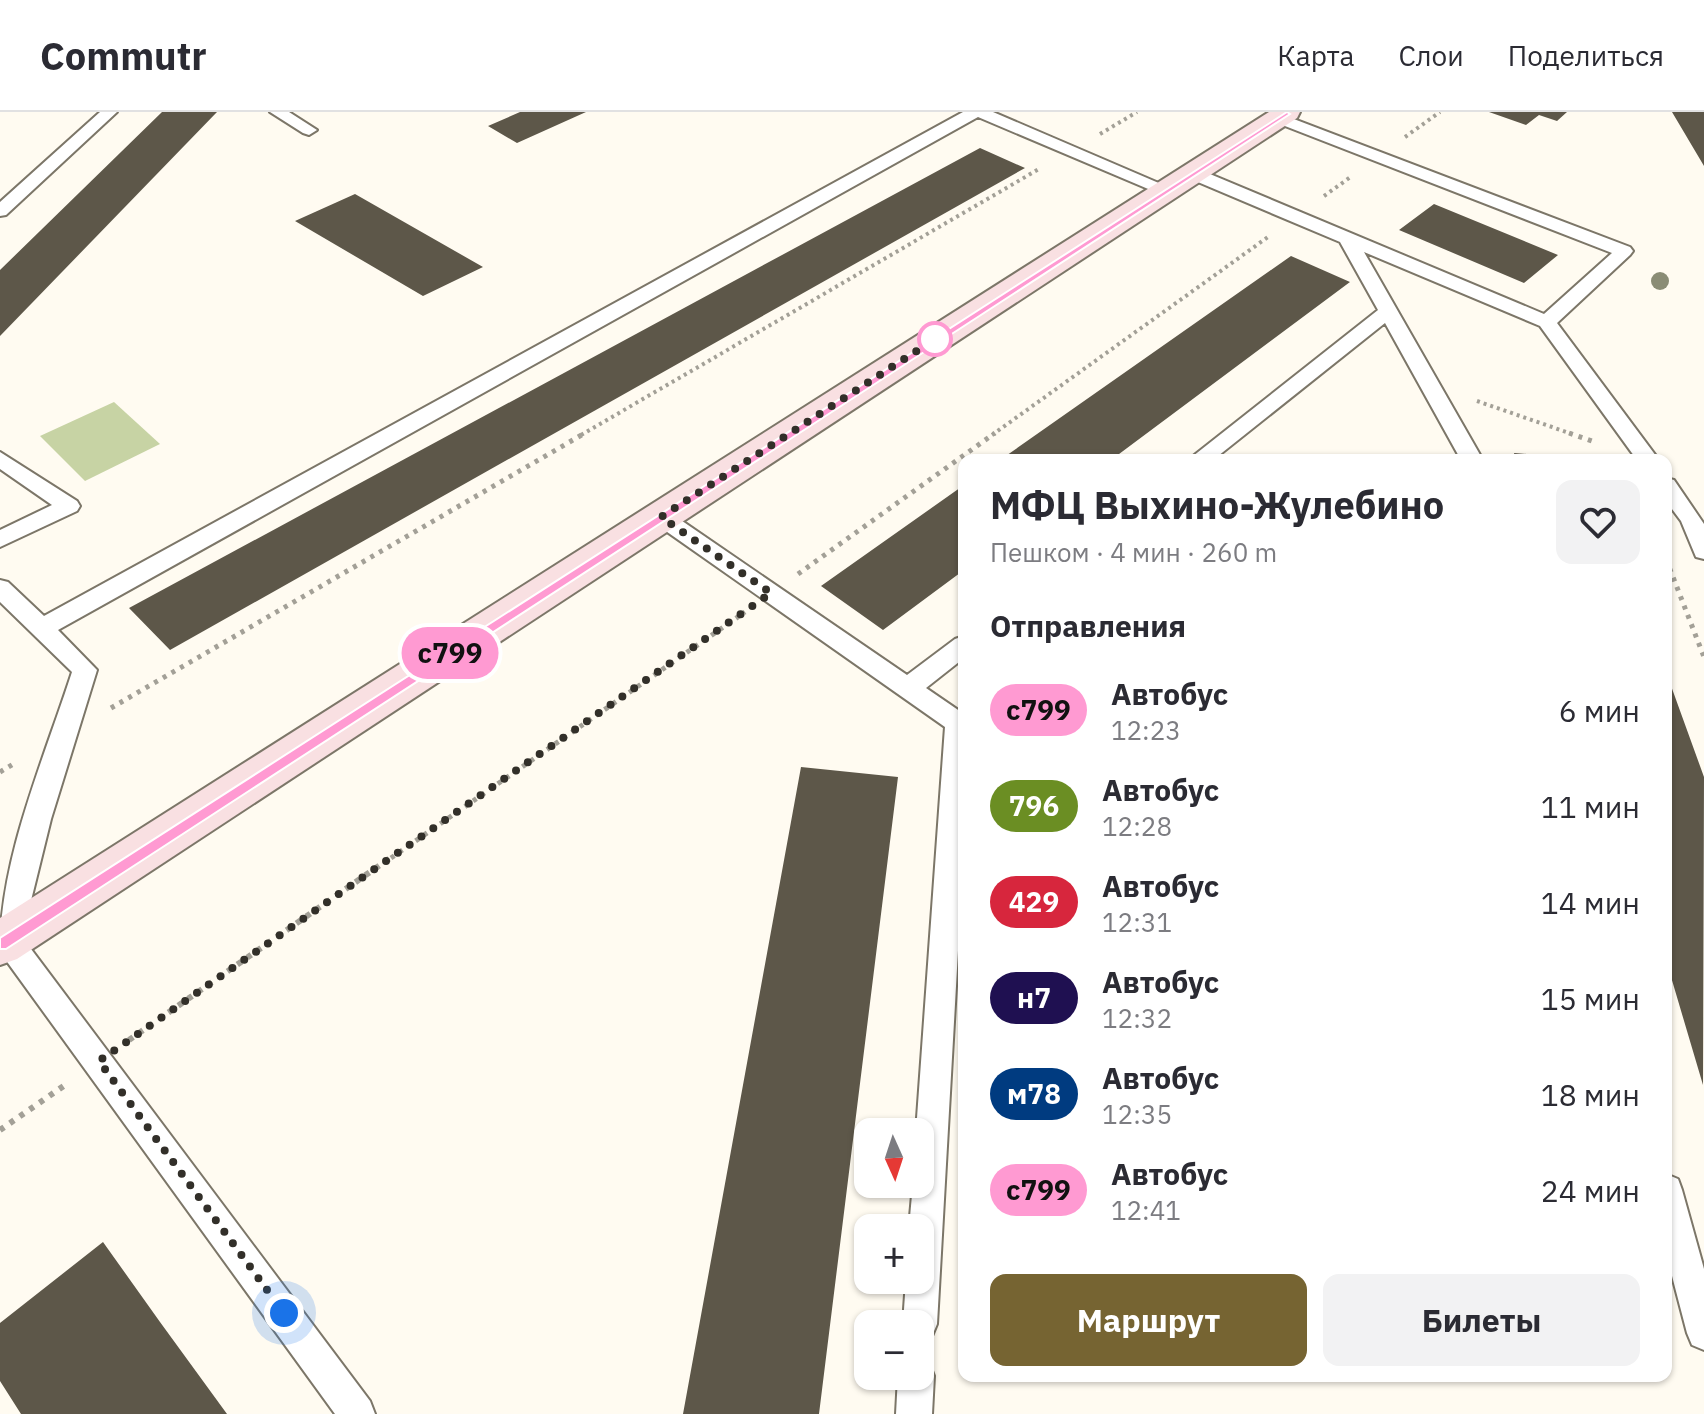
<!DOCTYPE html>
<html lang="ru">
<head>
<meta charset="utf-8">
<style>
  :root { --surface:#fff; --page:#f2f2f3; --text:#2b2b33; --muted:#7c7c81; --line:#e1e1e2; --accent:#766432 }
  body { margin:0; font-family:"IBM Plex Sans",sans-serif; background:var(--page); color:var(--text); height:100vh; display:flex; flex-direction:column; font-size:30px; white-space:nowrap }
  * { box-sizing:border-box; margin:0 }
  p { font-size:26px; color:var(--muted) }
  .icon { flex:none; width:44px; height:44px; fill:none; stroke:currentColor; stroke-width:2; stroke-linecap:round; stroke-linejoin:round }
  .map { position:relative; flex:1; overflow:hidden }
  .drawer { position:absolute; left:958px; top:342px; width:714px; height:928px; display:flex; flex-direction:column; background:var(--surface); border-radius:16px; box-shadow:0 2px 6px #0004 }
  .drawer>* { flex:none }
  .badge { padding:0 16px; border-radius:26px; font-size:28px; line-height:52px }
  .needle { width:52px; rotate:177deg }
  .fabs { position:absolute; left:854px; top:1006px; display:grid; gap:16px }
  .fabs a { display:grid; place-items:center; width:80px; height:80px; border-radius:16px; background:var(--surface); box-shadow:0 2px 6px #0004; font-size:40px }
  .you { position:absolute; width:40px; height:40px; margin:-20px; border:6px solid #fff; border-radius:50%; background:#1a73e8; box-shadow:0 0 0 12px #1a73e833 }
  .map>.badge { position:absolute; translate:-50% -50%; box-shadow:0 0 0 4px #fff }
  h2 { padding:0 32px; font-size:30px; line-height:72px }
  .round { display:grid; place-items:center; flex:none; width:84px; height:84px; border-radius:16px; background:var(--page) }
  .overview { display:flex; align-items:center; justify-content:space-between; height:136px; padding:0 32px }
  h1 { font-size:38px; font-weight:700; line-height:60px }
  .primary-button { display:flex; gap:16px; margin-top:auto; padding:16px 32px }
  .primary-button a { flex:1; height:92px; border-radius:16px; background:var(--accent); color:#fff; font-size:32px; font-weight:700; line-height:92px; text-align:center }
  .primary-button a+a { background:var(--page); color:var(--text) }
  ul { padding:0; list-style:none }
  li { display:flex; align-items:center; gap:24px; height:96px; padding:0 32px }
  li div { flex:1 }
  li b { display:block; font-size:30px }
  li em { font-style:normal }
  li .badge { min-width:88px; font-weight:700; text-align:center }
  header { display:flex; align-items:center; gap:48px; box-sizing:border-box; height:112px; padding:0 40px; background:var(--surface); border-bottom:2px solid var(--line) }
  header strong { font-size:38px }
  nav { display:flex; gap:44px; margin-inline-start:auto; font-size:28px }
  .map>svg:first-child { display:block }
  .green { fill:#c7d3a4 }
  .building { fill:#5d5749 }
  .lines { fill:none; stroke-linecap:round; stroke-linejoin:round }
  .service-casing { stroke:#7c7668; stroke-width:4 }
  .secondary-casing { stroke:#7c7668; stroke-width:4 }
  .path-far2 { stroke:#a3a097; stroke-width:4; stroke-dasharray:3 4; stroke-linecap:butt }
  .path-far1 { stroke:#a3a097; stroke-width:5; stroke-dasharray:4 6; stroke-linecap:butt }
  .path { stroke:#a3a097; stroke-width:6; stroke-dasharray:5 7; stroke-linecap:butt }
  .service { fill:#fff; fill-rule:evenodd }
  .secondary { fill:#f9e0e2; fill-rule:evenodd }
  .tree { fill:#8a8c75 }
  .line { fill:#ff9ad2; stroke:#fff; stroke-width:2 }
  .walk { stroke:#322f29; stroke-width:8; stroke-dasharray:0 14.4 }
  .stop-dot { fill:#fff; stroke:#ff9ad2; stroke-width:4 }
</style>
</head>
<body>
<header>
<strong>Commutr</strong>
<nav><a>Карта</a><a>Слои</a><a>Поделиться</a></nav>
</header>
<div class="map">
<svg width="1704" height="1302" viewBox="0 0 1704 1302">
  <rect width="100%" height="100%" fill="#fffbf1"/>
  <path class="green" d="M114 290 160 332 85 369 40 324Z"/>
  <path class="building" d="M162 0H217L0 224V158Z
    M520 0H586L517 31 488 14Z
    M1489 0H1567L1557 9 1539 3 1526 13Z
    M1672 0H1704V54Z
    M980 36 1025 56 170 538 129 496Z
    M355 82 483 155 423 184 295 109Z
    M1434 92 1558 143 1524 171 1399 118Z
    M1291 144 1350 170 1111 348H1000Z
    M1514 341 1574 346V348H1516Z
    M964 373V458L883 518 821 474Z
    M1666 560 1704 665 1703 973 1666 848Z
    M801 655 898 665 819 1302H683Z
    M103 1130 160 1210 227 1302H21L0 1269V1211Z"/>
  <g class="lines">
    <g class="service-casing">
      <path id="service" d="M100 0H117L6 103 0 104V90Z
        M270 0H289L317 18 309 23 303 21Z
        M963 0H993L1175 78 1172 82H1160L978 5 58 518 97 558 51 707 22 825 370 1289 375 1302H335L0 840C0 746 43 650 72 560L0 490V468L8 470 44 504Z
        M1278 1 1630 135 1633 139 1630 143 1557 211 1659 348H1637L1540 214 1364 140 1483 348H1461L1385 211 1213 348H1188L1378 198 1340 130 1186 65 1184 61 1186 57H1198L1544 202 1612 141 1272 9 1270 6Z
        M0 340 77 389 80 394 77 399 0 435V418L52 393 0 357Z
        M1666 366 1674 368 1704 412V447L1696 445 1681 409 1666 389Z
        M661 398 669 400 907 563 955 527 964 524V546L926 576 964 602V732L937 1212 932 1224 920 1229V1212H903L906 1168H920V1116H909L913 1072H920V1020H916L945 615 653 410 650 405 653 400Z
        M1666 1062 1678 1067 1682 1078 1704 1157V1238L1692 1233 1687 1221 1666 1141Z
        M920 1248 929 1251 934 1264 932 1302H896L898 1264H920Z"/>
    </g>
    <g class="secondary-casing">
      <path id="secondary" d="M1269 0H1300L1297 6 17 847 0 853V806Z"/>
    </g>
    <path class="path-far2" d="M1100 22 1137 0
      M1405 25 1440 0
      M1324 84 1352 64
      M1477 289 1575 323
      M581 323 1039 57
      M992 323 1268 125"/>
    <path class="path-far1" d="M1569 321 1592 329
      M1666 447 1704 545
      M798 462 995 321
      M111 596 585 321
      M0 660 15 651
      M391 746 745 500"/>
    <path class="path" d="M129 928 393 744
      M0 1018 68 971"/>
    <use href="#service" class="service"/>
    <use href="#secondary" class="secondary"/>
  </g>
  <circle class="tree" cx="1660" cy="169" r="9"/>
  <path class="line" d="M1287 0 1290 2 6 837H0V826Z"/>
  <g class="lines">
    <path class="walk" d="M284 1201 99 949 771 481 661 405 935 227"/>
  </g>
  <circle class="stop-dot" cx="935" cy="227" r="16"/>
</svg>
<div class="fabs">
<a><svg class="needle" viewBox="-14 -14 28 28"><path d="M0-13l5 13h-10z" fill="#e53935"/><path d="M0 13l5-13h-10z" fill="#7c7c81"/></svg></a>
<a>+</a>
<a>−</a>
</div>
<div class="you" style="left:284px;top:1201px"></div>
<b class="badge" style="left:450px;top:541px;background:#ff9ad2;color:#111">с799</b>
<section class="drawer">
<div class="overview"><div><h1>МФЦ Выхино-Жулебино</h1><p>Пешком · 4 мин · 260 m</p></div><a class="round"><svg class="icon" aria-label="heart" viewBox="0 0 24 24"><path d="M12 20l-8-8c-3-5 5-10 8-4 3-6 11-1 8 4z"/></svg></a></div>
<h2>Отправления</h2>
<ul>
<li><span class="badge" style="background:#ff9ad2;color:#111">с799</span><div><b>Автобус</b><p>12:23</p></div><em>6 мин</em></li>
<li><span class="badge" style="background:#6b8e23;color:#fff">796</span><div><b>Автобус</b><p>12:28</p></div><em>11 мин</em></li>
<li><span class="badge" style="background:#d7263d;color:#fff">429</span><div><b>Автобус</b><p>12:31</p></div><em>14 мин</em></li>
<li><span class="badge" style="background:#1f1051;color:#fff">н7</span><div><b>Автобус</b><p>12:32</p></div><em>15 мин</em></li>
<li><span class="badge" style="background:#003b80;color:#fff">м78</span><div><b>Автобус</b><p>12:35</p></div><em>18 мин</em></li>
<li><span class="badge" style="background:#ff9ad2;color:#111">с799</span><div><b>Автобус</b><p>12:41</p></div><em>24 мин</em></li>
</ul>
<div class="primary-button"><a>Маршрут</a><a>Билеты</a></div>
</section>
</div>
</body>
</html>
